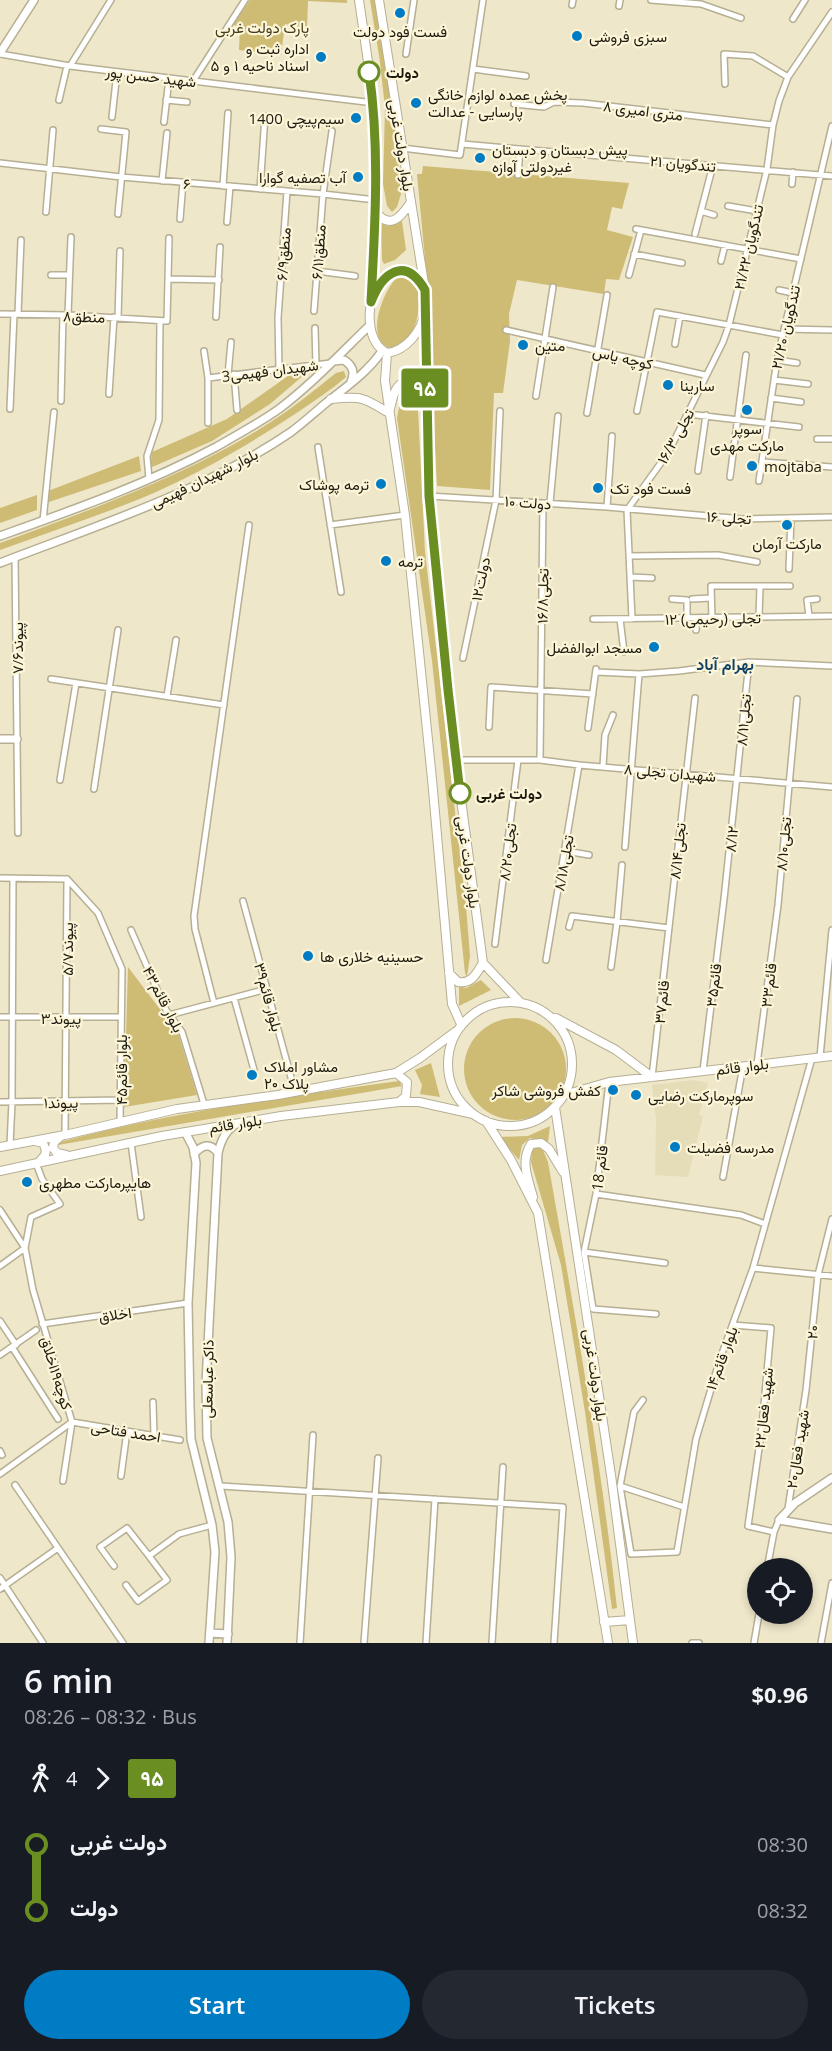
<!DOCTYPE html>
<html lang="en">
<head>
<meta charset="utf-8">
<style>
  :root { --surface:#171b24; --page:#242831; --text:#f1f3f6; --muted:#9ea1a6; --accent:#007cc4 }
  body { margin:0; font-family:"Open Sans",Vazirmatn,sans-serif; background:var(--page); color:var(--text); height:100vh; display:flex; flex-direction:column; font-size:22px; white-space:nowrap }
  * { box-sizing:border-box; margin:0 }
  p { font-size:20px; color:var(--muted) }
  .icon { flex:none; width:33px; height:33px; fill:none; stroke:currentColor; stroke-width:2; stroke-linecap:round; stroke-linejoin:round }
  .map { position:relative; height:1643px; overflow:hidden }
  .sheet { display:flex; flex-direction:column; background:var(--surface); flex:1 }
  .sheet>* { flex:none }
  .badge { padding:0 12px; border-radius:4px; font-size:21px; line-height:39px }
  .buttons { position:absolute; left:747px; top:1558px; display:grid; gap:12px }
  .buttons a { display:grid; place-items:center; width:66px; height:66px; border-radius:50%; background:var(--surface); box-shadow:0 3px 9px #0003; font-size:30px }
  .map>.badge { position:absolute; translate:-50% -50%; box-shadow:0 0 0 3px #fff }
  .legs { display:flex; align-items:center; gap:9px; height:66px; padding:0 24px; font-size:20px }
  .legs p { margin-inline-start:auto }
  .headline { display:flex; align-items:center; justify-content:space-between; height:102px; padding:0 24px }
  h1 { font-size:33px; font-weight:600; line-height:45px }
  .button { display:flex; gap:12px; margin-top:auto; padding:12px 24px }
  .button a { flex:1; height:69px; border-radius:36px; background:var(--accent); color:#fff; font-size:24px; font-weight:600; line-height:69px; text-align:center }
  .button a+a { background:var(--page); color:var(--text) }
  ul { padding:0 24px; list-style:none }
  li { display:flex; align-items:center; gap:21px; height:66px; font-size:22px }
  li i { display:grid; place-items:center; width:9px; height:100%; margin:0 8px; background:currentColor }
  li i::after { content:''; width:15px; height:15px; margin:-8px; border:4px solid; border-radius:50%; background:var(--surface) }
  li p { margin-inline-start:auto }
  li:first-child i { background:linear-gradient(#0000 50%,currentColor 0) }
  li:last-child i { background:linear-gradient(currentColor 50%,#0000 0) }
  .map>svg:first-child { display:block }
  .built { fill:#e5dcb8 }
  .green { fill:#cebb74 }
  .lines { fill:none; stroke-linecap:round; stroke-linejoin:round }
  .minor-casing { stroke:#b6af93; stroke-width:8 }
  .tertiary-casing { stroke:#b6af93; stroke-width:10 }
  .secondary-casing { stroke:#b6af93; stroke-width:10 }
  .minor { stroke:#fff; stroke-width:5 }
  .tertiary { stroke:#fff; stroke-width:7 }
  .secondary { stroke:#fff; stroke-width:8 }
  .line-1-casing { stroke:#fff; stroke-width:14 }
  .line-1 { stroke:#6b8e23; stroke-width:9 }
  .poi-dot { fill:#007cc4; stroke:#fcf5d7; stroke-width:2 }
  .stop-1-dot { fill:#fff; stroke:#6b8e23; stroke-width:3 }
  .labels { text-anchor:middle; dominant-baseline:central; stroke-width:4.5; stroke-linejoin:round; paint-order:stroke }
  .park-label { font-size:15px; fill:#423a19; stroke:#fcf5d7 }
  .poi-label { font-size:15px; fill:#1d1a10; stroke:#fcf5d7; text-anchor:start }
  .stop-label { font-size:15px; font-weight:bold; fill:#1d1a10; stroke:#fcf5d7; text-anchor:start }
  .street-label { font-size:15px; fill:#1d1a10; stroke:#fcf5d7 }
  .neighbourhood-label { font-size:16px; font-weight:bold; fill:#114266; stroke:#fcf5d7 }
</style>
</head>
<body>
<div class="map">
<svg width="832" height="1643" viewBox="0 0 832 1643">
  <rect width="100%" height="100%" fill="#efe7ca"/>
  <path class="built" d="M693 1080 708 1083 699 1115 703 1116 688 1177 655 1175 656 1120 652 1085Z"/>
  <path class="green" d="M250 0H347V3L308 1 307 28 285 24 281 55 239 50 240 26 233 25Z
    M370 0H378L393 100 401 194 397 207 392 212 387 206 383 184 385 108 380 62Z
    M423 166 629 183 622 209 612 207 607 230 633 237 619 280 606 279 604 294 517 280 509 314 510 341 503 393H494L490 490 437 486 425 259 417 174H422Z
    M402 221 406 250 395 260 384 264 382 260 381 223 387 226Z
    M399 276 413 277 420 289 421 295C417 322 417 334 393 349 362 344 383 288 399 276Z
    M311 369 270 404 212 441 150 468 152 452 227 419 295 371Z
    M344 371 346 377C331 390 314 401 298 412 249 445 196 475 142 498 95 517 47 533 0 550V543C90 510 181 478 263 427 289 411 312 392 336 373Z
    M409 385 414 391 418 410 425 552 466 906 470 956 467 977 465 973 432 661 397 418 403 388Z
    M139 456 141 471 49 502 48 491Z
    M37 495V510L0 523V508Z
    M128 967 178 1033 197 1095 124 1107Z
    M481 980 491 990 459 1006V986L466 988Z
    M464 1069a51 51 0 1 1 102 0a51 51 0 1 1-102 0Z
    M431 1063 440 1097 420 1094 422 1085 415 1070Z
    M399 1081 402 1086 58 1145 60 1142C171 1112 285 1097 399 1081Z
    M550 1126 548 1142 530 1138 522 1145 519 1160 499 1137 528 1136Z
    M538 1147 543 1150 548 1162C574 1310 601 1458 617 1608L612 1609 585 1412 561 1265 531 1162 532 1149Z"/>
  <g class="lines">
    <g class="minor-casing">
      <path id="minor" d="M651 0 701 4 741 18
        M572 5 573 0
        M619 6 620 0
        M793 19 805 0
        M0 54 70 66 374 103
        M406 54 414 0
        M70 66 111 0
        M473 69 526 76
        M193 81 245 0
        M725 84 724 54 753 56 788 77
        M59 100 67 66
        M166 100 187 102
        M514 104 544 107 554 102 583 103 773 125
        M112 117 117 72
        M164 122 169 79
        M101 129 126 132 118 214
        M462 144 832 176
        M402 148 460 155 483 0
        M0 163 121 177 323 194 376 200
        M518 175 520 149
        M162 181 167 133
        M792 184 793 172
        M223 186 228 113
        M260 189 265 116
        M728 206 757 211
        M701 211 714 215
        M46 212 53 130
        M180 219 183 182
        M227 222 230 186
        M636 229 801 259
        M695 234 713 165
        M634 254 682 263
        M721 261 725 245
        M317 271 355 276
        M51 275H69
        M629 275 641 230
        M169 279 219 280
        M779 290 793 293
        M314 311 323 194 332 131
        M0 314 68 315 167 321 169 238
        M18 314 21 240
        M68 315 71 237
        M216 317 220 247
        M118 318 120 251
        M315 328 316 365
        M784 329 832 330
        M506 330 705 375
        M675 344 680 316
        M204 351 208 378V423
        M777 360 797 363
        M279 369 278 318 287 191
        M234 374 237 410
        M228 375 231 342
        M208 378 331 363
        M774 380 808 384
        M109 394 114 317
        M536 396 553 287
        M771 398 801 402
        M61 401 63 315
        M10 409 14 314
        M637 411 657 312 783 335
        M587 413 607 295
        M688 414 799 427
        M817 439H832
        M318 447 341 592
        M762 462 832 467
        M698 471 706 415
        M730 477 746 355
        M149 479 147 456 159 420 160 321
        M759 481 777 360 832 126
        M429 496 607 507 743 519 832 517
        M550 503 558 416
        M607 507 612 436
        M627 510 668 453 723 342 729 325 767 169 773 125 779 101 788 77 832 12
        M627 510 632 619
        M43 521 54 412
        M330 525 405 515
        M629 556 718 555 757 562
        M15 557 18 833
        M789 569 791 518
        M630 577 652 578
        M672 599 687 600V618
        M692 599 711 598
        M809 616 807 600 817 599
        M759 617 760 587
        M696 618V630
        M712 618 711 586H790
        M593 619 832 616
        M620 619 624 652
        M463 658 496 500 500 411
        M596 672 639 674 679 671 749 662 832 666
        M51 679 224 705
        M167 696 176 640
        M489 727 491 687 593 694
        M588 728 596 669
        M457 760H540L579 765 832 787
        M540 760 543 503
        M603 766 605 735 613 715
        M60 780 76 683
        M94 789 118 630
        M625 847 639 674
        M566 851 589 855
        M0 878 67 879
        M67 879 98 913 122 969 120 1123
        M243 901 295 1092
        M569 927 572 916 669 928
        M131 930 166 1010 182 1032 204 1104
        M495 944 518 760
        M546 960 579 765
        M611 967 617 922 622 865
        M234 998 254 1070
        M214 1003 195 929 194 916 249 525
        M169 1015 267 989
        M0 1017H121
        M820 1057 832 930
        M757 1064 778 905 797 699
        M703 1071 724 899 749 662
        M652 1077 695 698
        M609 1082 596 1194 584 1252 593 1309 656 1314
        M0 1102 121 1100
        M65 1135 67 879
        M131 1143 141 1217
        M10 1145 12 1102 13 878
        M36 1163 42 1179 60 1204 31 1217 25 1248 33 1290 72 1422 63 1481
        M723 1177 743 1066
        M596 1194 741 1215 765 1224
        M0 1210 25 1248
        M584 1252 665 1263
        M0 1266 25 1248
        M753 1268 832 1276
        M0 1321 16 1345
        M42 1324 188 1303
        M733 1325 771 1328 762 1427 748 1526 774 1532
        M12 1347 58 1419
        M0 1355 36 1330
        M643 1400 634 1412 620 1486 684 1507
        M153 1402 154 1435
        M72 1422 180 1440
        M0 1451 2 1455
        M0 1474 72 1422
        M121 1476 127 1431
        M15 1485 123 1643
        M221 1486 563 1507 554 1643
        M620 1486 631 1554 677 1552 696 1439 720 1359 753 1268 812 1058
        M788 1509 806 1390 818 1275 832 1219
        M114 1566 100 1547 127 1528 149 1556 179 1534 212 1525
        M767 1569 774 1532 779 1520
        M0 1578 43 1643
        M126 1585 138 1601 167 1580 149 1556
        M0 1589 58 1548
        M300 1643 313 1435
        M364 1643 378 1458
        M426 1643 435 1499
        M492 1643 503 1467
        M692 1643H699
        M754 1643 759 1614
        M821 1643 832 1583"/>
    </g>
    <g class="tertiary-casing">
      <path id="tertiary" d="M0 53 34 0
        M334 361 344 360C353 366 355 372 351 382
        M0 536C73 510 147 484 216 447 237 435 259 423 279 409 312 384 340 354 370 325
        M0 563C98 525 203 492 291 432 303 423 314 413 326 403 346 387 368 372 382 351
        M0 739H17
        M185 1132 193 1147 196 1163 188 1303 190 1407 191 1439 212 1525 215 1552 209 1643
        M194 1154C202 1145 210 1142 218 1153
        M832 1478 795 1503 779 1520 832 1529
        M210 1633 228 1634
        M227 1643 231 1557 228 1522 207 1438 206 1383 218 1153C221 1141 225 1131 236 1124"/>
    </g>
    <g class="secondary-casing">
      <path id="secondary" d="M359 0 374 103 376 200 371 302
        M379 0 425 290
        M375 211C390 231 401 217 411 202
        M399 271C446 276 426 348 387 353 366 342 366 306 377 288 382 279 390 274 399 271Z
        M426 312 425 399 429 496 458 777 483 963 520 1002
        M387 353 385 381 405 515 432 779 452 1004 461 1024
        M331 399C362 396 363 397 389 413 393 398 394 378 414 382L425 399
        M449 973 458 982C472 984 476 974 483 963
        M448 1064a62 62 0 1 1 124 0a62 62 0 1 1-124 0Z
        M556 1018 616 1050 652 1077
        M396 1073 407 1082 406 1096 399 1102
        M564 1095 609 1082 832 1056
        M555 1107 611 1475 633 1643
        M486 1121 511 1160 538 1213 608 1643
        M60 1137 54 1142 53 1148 57 1153 66 1155
        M35 1141 43 1143 46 1150 45 1155 40 1161
        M0 1147 65 1135 177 1109 278 1095 396 1073 420 1058 455 1032
        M0 1171 162 1136 281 1116 399 1102H419L473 1114
        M533 1197C528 1179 520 1161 531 1144L541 1143 549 1149 563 1172
        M604 1622 630 1620"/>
    </g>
    <use href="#minor" class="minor"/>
    <use href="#tertiary" class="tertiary"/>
    <use href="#secondary" class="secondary"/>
  </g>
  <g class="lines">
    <g class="line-1-casing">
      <path id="line-1" d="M369 72C380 148 375 226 371 302 382 273 405 255 425 290L429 496 448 690 460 793"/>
    </g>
    <use href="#line-1" class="line-1"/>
  </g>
  <g class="poi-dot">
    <circle cx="400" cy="13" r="6"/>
    <circle cx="577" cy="36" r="6"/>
    <circle cx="321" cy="57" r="6"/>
    <circle cx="416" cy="103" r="6"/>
    <circle cx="356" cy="118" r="6"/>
    <circle cx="480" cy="158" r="6"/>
    <circle cx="358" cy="177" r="6"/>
    <circle cx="523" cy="345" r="6"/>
    <circle cx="668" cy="385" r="6"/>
    <circle cx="747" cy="410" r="6"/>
    <circle cx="752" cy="466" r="6"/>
    <circle cx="381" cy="484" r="6"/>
    <circle cx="598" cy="488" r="6"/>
    <circle cx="787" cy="525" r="6"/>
    <circle cx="386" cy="561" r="6"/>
    <circle cx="654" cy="647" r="6"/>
    <circle cx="308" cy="956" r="6"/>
    <circle cx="252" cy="1075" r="6"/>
    <circle cx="613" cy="1090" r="6"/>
    <circle cx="636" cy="1095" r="6"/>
    <circle cx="675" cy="1147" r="6"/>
    <circle cx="27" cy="1182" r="6"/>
  </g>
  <g class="stop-1-dot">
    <circle cx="369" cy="72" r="10"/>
    <circle cx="460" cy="793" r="10"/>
  </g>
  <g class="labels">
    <g class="park-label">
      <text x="262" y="27">پارک دولت غربی</text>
    </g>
    <g class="poi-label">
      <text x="400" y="31" text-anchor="middle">فست فود دولت</text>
      <text x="589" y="36">سبزی فروشی</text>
      <text x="309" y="48" text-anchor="end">اداره ثبت و<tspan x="309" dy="17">اسناد ناحیه ۱ و ۵</tspan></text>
      <text x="428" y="94">پخش عمده لوازم خانگی<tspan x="428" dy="17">پارسایی - عدالت</tspan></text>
      <text x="344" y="118" text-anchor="end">سیم‌پیچی 1400</text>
      <text x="492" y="149">پیش دبستان و دبستان<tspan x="492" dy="17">غیردولتی آوازه</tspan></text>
      <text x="346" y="177" text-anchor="end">آب تصفیه گوارا</text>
      <text x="535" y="345">متین</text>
      <text x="680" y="385">سارینا</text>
      <text x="747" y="428" text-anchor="middle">سوپر<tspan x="747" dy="17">مارکت مهدی</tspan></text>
      <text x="764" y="466">mojtaba</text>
      <text x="369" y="484" text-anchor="end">ترمه پوشاک</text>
      <text x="610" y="488">فست فود تک</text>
      <text x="787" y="543" text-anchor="middle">مارکت آرمان</text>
      <text x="398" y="561">ترمه</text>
      <text x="642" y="647" text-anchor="end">مسجد ابوالفضل</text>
      <text x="320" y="956">حسینیه خلاری ها</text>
      <text x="264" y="1066">مشاور املاک<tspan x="264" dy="17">پلاک ۲۰</tspan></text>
      <text x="601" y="1090" text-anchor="end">کفش فروشی شاکر</text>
      <text x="648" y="1095">سوپرمارکت رضایی</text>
      <text x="687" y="1147">مدرسه فضیلت</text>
      <text x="39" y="1182">هایپرمارکت مطهری</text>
    </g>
    <g class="stop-label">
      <text x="386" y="72">دولت</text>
      <text x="476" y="793">دولت غربی</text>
    </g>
    <g class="street-label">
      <text transform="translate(151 76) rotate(7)">شهید حسن پور</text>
      <text transform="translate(643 110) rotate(7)">۸ متری امیری</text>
      <text transform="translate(402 145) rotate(81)">بلوار دولت غربی</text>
      <text transform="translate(683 163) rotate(5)">۲۱ تندگویان</text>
      <text transform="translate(187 183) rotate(5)">۶</text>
      <text transform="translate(748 247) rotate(-77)">۲۱/۲۲ تندگویان</text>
      <text transform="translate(318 252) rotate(-86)">منطق۶/۱۱</text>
      <text transform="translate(283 254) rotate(-86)">منطق۶/۹</text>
      <text transform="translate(84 316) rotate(2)">منطق۸</text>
      <text transform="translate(785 327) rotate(-77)">۲۱/۲۰ تندگویان</text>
      <text transform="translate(623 357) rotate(13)">کوچه یاس</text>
      <text transform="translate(270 370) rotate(-7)">3شهیدان فهیمی</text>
      <text transform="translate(675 436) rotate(-61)">۱۶/۳ تجلی</text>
      <text transform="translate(204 478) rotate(-26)">بلوار شهیدان فهیمی</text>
      <text transform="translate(528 502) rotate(4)">۱۰ دولت</text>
      <text transform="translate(729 517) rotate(3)">۱۶ تجلی</text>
      <text transform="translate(480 579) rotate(-78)">۱۲دولت</text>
      <text transform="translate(542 596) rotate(-89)">تجلی۱۶/۸</text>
      <text transform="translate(713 618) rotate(-1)">۱۲ تجلی (رحیمی)</text>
      <text transform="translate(17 648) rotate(-90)">پیوند۷/۶</text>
      <text transform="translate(743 720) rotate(-85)">تجلی۸/۱۱</text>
      <text transform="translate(670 772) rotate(5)">شهیدان تجلی ۸</text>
      <text transform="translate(731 839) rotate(-84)">۸/۱۲</text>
      <text transform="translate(783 844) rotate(-85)">تجلی۸/۱۰</text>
      <text transform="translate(677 851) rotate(-84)">تجلی۸‌/۱۴</text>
      <text transform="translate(507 852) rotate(-83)">تجلی۸/۲۰</text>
      <text transform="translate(469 862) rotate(82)">بلوار دولت غربی</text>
      <text transform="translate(563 863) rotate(-80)">تجلی۸/۱۸</text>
      <text transform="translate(67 949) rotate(-90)">پیوند۵/۷</text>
      <text transform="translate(713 985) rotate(-83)">قائم۳۵</text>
      <text transform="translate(768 985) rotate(-83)">قائم۳۳</text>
      <text transform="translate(269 997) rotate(75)">بلوار قائم۳۹</text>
      <text transform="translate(164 999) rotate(63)">بلوار قائم۴۳</text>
      <text transform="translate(661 1002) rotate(-84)">قائم۳۷</text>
      <text x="61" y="1018">پیوند۳</text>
      <text transform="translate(742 1066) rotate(-7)">بلوار قائم</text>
      <text transform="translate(121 1070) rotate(-90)">بلوار قائم۴۵</text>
      <text transform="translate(61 1102) rotate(-1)">پیوند۱</text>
      <text transform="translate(235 1123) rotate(-9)">بلوار قائم</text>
      <text transform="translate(599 1168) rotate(-83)">18 قائم</text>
      <text transform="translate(115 1314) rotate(-8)">اخلاق</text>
      <text transform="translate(812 1332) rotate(-84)">۲۰</text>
      <text transform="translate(721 1358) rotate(-70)">بلوار قائم۱۴</text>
      <text transform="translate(57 1373) rotate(73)">کوچه۱۹اخلاق</text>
      <text transform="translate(596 1375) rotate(82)">بلوار دولت غربی</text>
      <text transform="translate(207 1379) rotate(-89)">ذاکر عباسعلی</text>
      <text transform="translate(763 1408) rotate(-84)">شهید فعال۲۲</text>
      <text transform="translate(126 1431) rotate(9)">احمد فتاحی</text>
      <text transform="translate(797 1449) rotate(-81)">شهید فعال۲۰</text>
    </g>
    <g class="neighbourhood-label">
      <text x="725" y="664">بهرام آباد</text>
    </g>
  </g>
</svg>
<div class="buttons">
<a><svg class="icon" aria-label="locate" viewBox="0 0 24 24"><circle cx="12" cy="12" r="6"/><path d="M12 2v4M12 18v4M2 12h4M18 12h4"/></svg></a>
</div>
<b class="badge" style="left:425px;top:388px;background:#6b8e23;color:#fff">۹۵</b>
</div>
<section class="sheet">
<div class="headline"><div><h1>6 min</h1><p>08:26 – 08:32 · Bus</p></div><b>$0.96</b></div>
<div class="legs"><svg class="icon" aria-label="walk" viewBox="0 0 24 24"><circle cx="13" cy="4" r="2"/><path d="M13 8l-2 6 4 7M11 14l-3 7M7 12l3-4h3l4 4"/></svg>4<svg class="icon" aria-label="forward" viewBox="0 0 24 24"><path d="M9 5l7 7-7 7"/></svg><b class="badge" style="background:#6b8e23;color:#fff">۹۵</b></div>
<ul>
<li><i style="color:#6b8e23"></i><b>دولت غربی</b><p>08:30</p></li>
<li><i style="color:#6b8e23"></i><b>دولت</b><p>08:32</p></li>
</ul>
<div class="button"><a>Start</a><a>Tickets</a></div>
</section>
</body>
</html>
